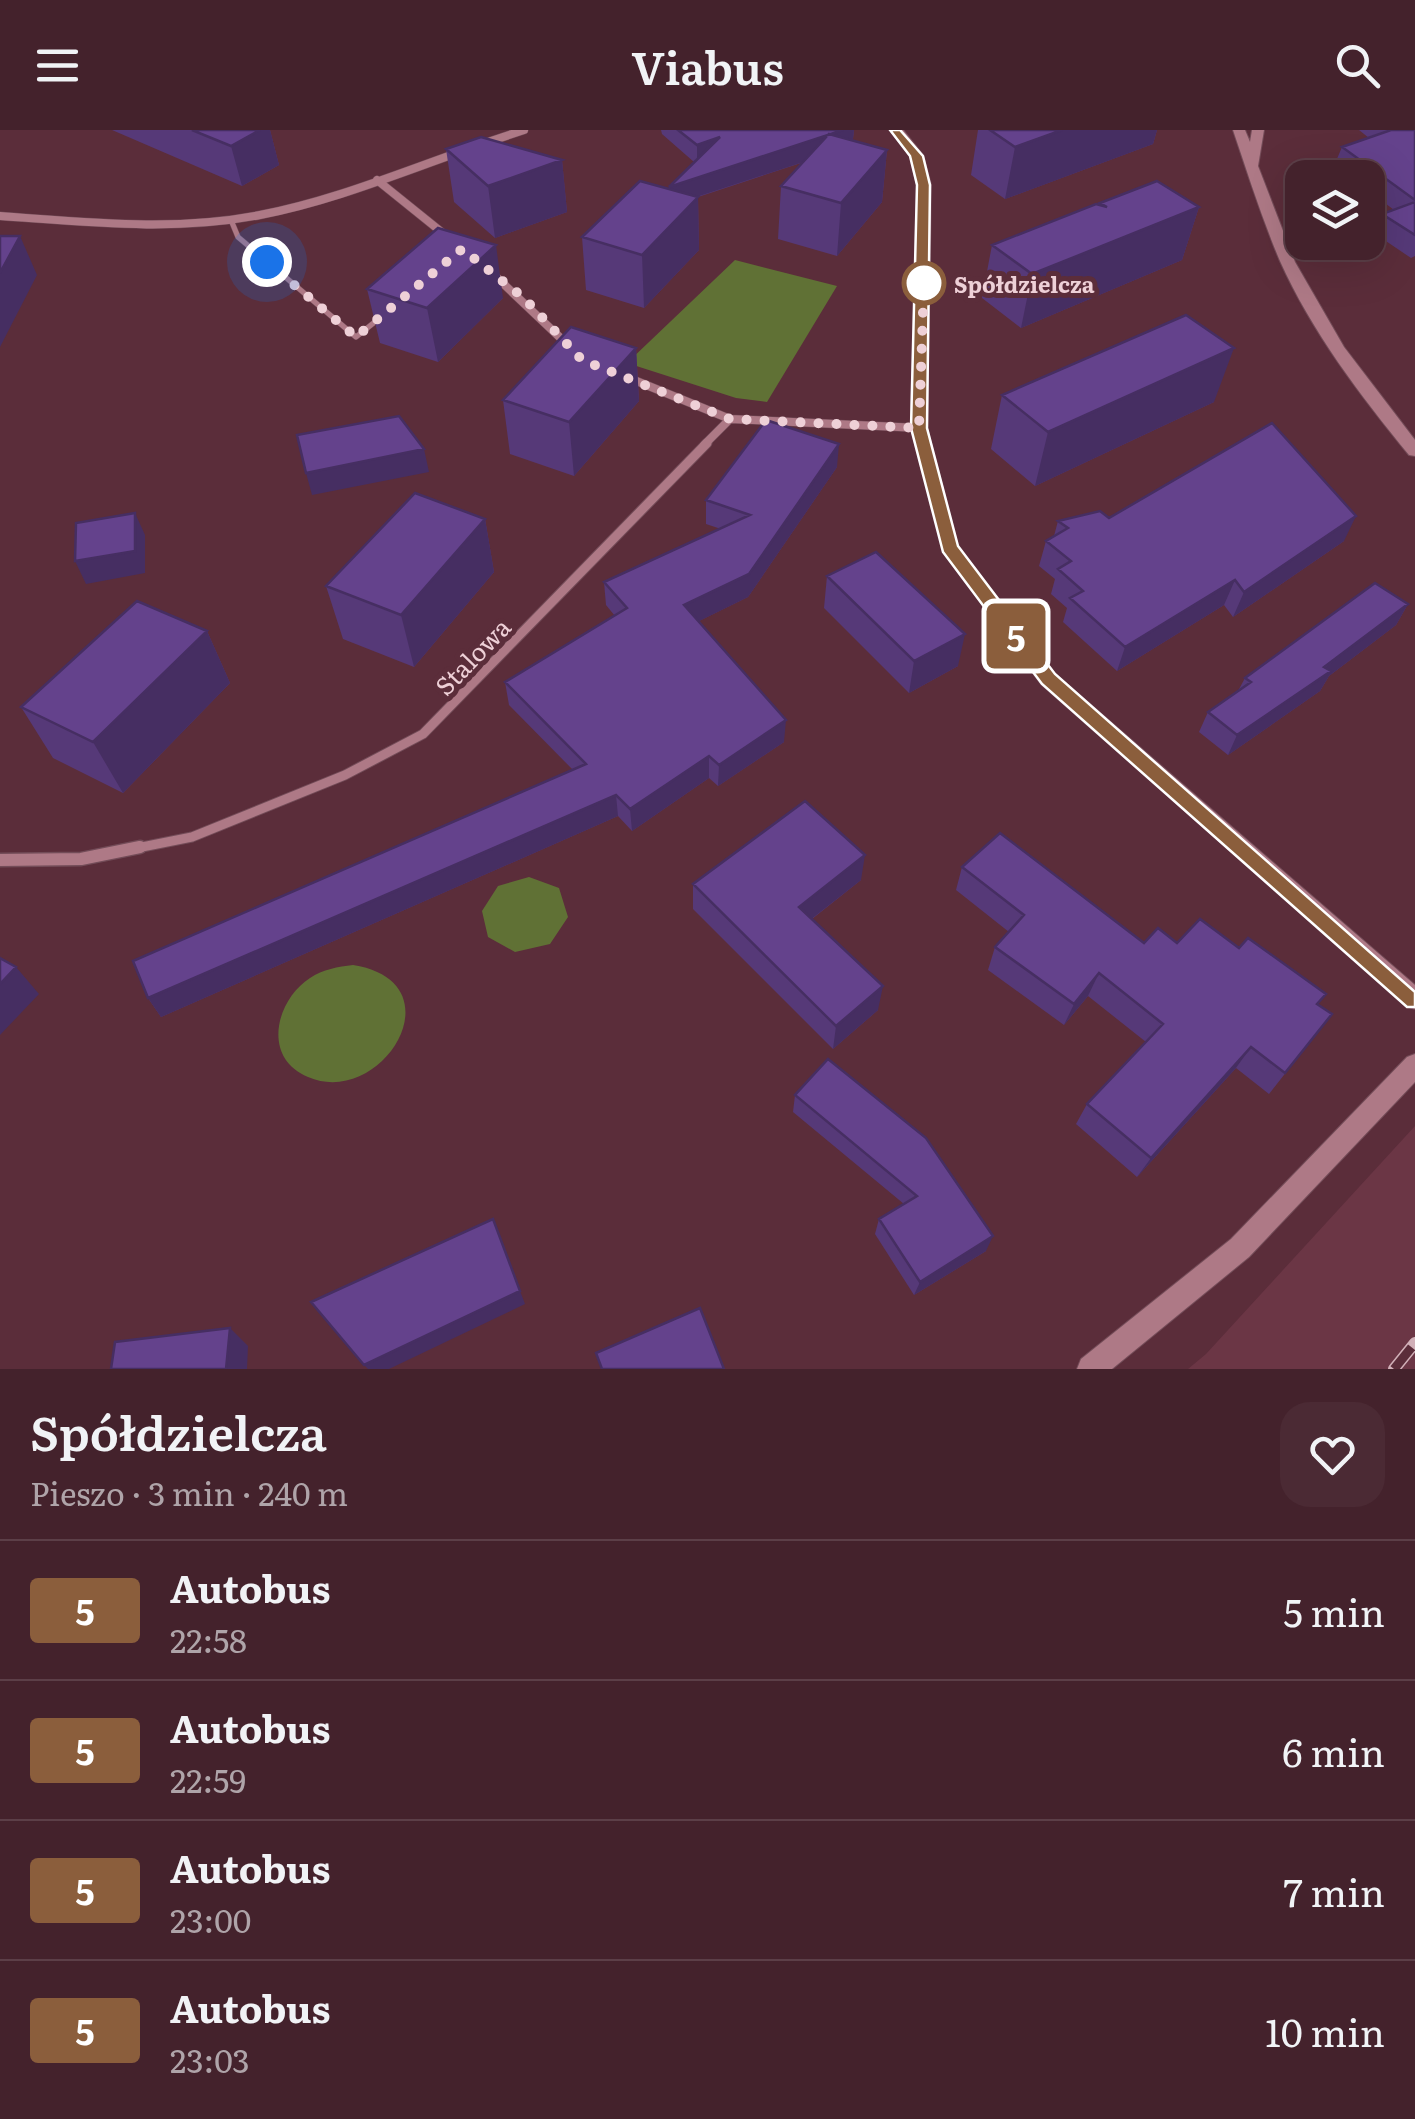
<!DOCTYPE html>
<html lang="pl">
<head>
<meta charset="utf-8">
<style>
  :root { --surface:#44222c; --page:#4b2a34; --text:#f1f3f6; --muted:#afa4a9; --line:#5c3f48 }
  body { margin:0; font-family:Literata,serif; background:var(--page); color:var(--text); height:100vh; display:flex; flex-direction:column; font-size:38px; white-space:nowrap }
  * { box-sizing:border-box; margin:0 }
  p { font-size:32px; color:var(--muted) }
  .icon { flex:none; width:55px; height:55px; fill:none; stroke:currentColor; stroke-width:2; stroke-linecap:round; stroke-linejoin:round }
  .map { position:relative; height:1239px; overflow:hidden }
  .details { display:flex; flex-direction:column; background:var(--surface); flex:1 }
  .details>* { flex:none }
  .badge { padding:0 20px; border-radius:8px; font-size:35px; line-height:65px }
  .fabs { position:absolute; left:1285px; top:30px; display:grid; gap:20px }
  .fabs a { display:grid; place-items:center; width:100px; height:100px; border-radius:20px; background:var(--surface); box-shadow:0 10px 40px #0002,0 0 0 2px var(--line); font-size:50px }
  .you { position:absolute; width:50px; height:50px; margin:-25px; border:8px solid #fff; border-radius:50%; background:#1a73e8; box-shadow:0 0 0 15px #1a73e833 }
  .map>.badge { position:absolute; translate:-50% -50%; box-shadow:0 0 0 5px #fff }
  .round { display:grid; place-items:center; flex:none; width:105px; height:105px; border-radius:30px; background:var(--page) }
  .summary { display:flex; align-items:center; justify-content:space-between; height:170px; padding:0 30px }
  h1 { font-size:48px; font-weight:600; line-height:75px }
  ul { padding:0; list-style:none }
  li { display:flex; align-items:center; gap:30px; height:140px; padding:0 30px; border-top:2px solid var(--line) }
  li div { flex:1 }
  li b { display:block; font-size:38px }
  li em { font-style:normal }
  li .badge { min-width:110px; font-weight:700; text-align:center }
  header { display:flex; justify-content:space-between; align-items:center; height:130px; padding:0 30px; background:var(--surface); font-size:45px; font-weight:600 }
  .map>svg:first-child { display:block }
  .built { fill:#6b3645 }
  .green { fill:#607135 }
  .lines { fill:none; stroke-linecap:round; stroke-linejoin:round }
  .lane-casing { stroke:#734c58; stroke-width:6 }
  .street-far2-casing { stroke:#734c58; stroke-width:9 }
  .street-far1-casing { stroke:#734c58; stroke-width:11 }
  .street-casing { stroke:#734c58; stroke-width:15 }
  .secondary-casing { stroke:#734c58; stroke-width:2 }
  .lane { stroke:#ae7986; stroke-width:5 }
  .street-far2 { stroke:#ae7986; stroke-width:8 }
  .street-far1 { stroke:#ae7986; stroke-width:9 }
  .street { stroke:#ae7986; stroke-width:12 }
  .secondary { fill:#ae7986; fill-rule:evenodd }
  .rail-casing { stroke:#d1b0b8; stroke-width:12 }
  .rail { stroke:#5b2d3a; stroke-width:9; stroke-dasharray:28; stroke-linecap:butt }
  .wall { fill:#563978 }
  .shaded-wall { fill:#462e62 }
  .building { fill:#64428c; stroke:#462e62; stroke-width:2.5 }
  .line { fill:#8b5e3c; stroke:#fff; stroke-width:2.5 }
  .walk { stroke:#eed0d7; stroke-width:10; stroke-dasharray:0 18 }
  .stop-dot { fill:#fff; stroke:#8b5e3c; stroke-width:5 }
  .labels { text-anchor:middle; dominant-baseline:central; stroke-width:10; stroke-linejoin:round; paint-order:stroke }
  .far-stop-label { font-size:22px; font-weight:bold; fill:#eed0d7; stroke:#5b2d3a; text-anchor:start }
  .street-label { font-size:25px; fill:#eed0d7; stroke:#5b2d3a }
</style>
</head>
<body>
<header><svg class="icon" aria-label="menu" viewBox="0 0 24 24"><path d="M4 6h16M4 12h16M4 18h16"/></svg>Viabus<svg class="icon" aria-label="search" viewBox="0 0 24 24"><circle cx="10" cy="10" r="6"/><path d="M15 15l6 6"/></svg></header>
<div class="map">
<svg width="1415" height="1239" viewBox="0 0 1415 1239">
  <rect width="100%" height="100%" fill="#5b2d3a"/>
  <path class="built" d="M1415 996V1239H1188L1206 1224Z"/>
  <path class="green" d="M735 130 837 156 767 272 736 268 627 233Z
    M529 747 559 758 568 787 550 814 515 822 488 807 482 781 498 756Z
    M353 835C460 852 382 979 308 947 262 928 275 871 310 848 323 839 338 837 353 835Z"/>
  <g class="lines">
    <g class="lane-casing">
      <path id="lane" d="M231 90 238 107 356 207 381 187"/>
    </g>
    <g class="street-far2-casing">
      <path id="street-far2" d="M482 14 524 0
        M377 50 444 104
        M0 86C86 92 174 102 260 85 328 72 392 46 457 23
        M492 143 570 217
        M629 248 730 289
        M704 315 730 289 919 298"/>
    </g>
    <g class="street-far1-casing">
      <path id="street-far1" d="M127 720 192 707 345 645 423 604 707 313"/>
    </g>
    <g class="street-casing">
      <path id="street" d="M0 730 81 729 140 717"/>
    </g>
    <g class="secondary-casing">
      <path id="secondary" d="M890 0H903L923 25 931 55 927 298 958 417 1055 544 1415 855V879L1407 876 1041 554 944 422 911 298 917 55 910 26Z
        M1233 0H1245L1250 12 1252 0H1264L1258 36 1295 132 1344 217 1415 310V326L1409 325C1360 265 1312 202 1280 131 1262 89 1248 44 1233 0Z
        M1415 924V952L1249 1127 1112 1239H1077L1081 1229 1231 1109 1407 927Z"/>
    </g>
    <use href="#lane" class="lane"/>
    <use href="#street-far2" class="street-far2"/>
    <use href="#street-far1" class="street-far1"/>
    <use href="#street" class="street"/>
    <use href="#secondary" class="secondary"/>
    <g class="rail-casing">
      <path id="rail" d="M1394 1239 1415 1213"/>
    </g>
    <use href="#rail" class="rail"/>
  </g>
  <path class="wall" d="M112 0H270L279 35 242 56Z
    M661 0H854L853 9 851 10 887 20 882 72 837 126 778 109 781 56 804 32 698 67 699 120 644 178 586 160 582 107 669 59 694 32 662 4Z
    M978 0H1157L1153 14 1005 69 971 45Z
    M1359 0H1415V126L1411 128 1374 103 1382 84 1394 80 1368 60V48H1350L1334 36 1342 17 1369 8Z
    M446 19 562 30 567 82 495 108 454 72Z
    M1100 73 1199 77 1182 130 1021 198 982 168 992 115 1100 75Z
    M367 159 503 168 438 232 380 213Z
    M636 218 639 271 574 346 510 324 503 270Z
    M1002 265 1214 272 1035 356 991 319Z
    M837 337 748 467 699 491 784 612 718 656 709 648 632 701 618 686 161 887 148 868 573 640 509 575 505 552 615 486 606 475 604 452 721 399 706 394V370Z
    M1109 388 1344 411 1233 487 1224 475 1117 541 1063 492 1067 478 1051 464 1055 449 1039 436 1046 411 1054 406 1058 391Z
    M485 389 494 442 414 537 343 509 326 456Z
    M827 446 958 536 909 563 824 478Z
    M1408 474 1396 495 1329 546 1320 561 1228 625 1199 602 1208 582 1238 561 1245 548Z
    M207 501 230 553 123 663 53 628 21 577Z
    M962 737 1144 813H1177L1318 874 1332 884 1269 964 1236 938 1137 1047 1076 994 1087 974 1146 912 1088 866 1064 895 988 840 995 817 1009 802 956 760Z
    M861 750 812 789 878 880 833 919 693 779V754Z
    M795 965 986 1121 914 1165 875 1104 879 1089 904 1074 793 982Z"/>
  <path class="shaded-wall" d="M260 0H270L279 35 242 56 231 16Z
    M843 0H854L853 9 849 11V17L669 76V57Z
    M1062 0H1157L1153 14 1005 69 1015 17Z
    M720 7 697 34V15Z
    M887 20 882 72 837 126 841 73Z
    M562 30 567 82 495 108 488 56Z
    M698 67 699 120 644 178 642 125Z
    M1199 77 1182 130 1021 198 1032 144Z
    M20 106 37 145 0 217V143Z
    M496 115 503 168 438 232 427 178Z
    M636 218 639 271 574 346 569 292Z
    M1234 218 1214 272 1035 356 1048 302Z
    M839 314 837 337 748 467 685 498 684 475Z
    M424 319 429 342 312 365 306 343Z
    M135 383 145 405V443L86 454 75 431Z
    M1356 386 1344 411 1233 487 1244 462Z
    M485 389 494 442 414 537 401 485Z
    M1235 450 1224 475 1117 541 1125 517Z
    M1408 474 1396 495 1329 546 1320 561 1228 625 1237 605Z
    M207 501 230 553 123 663 93 612Z
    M965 504 958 536 909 563 914 531Z
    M786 590 784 612 718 656 719 635Z
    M709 626V648L632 701 630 679Z
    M616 665 618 686 161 887 148 868Z
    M865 725 861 750 796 801 799 777Z
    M16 837 39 864 0 905V854Z
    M1099 843 1088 866 1064 895 1074 874Z
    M883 856 878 880 833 919 836 896Z
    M1251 917 1236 938 1137 1047 1151 1028Z
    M993 1106 986 1121 914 1165 920 1152Z
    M520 1161 525 1174 389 1239H368L364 1235Z
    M230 1198 248 1216 247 1239H226Z"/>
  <path class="building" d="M192 0H260L231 16Z
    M678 0H843L669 57 720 7 697 15Z
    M990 0H1062L1015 17Z
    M1391 0H1415V70L1342 17Z
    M829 4 887 20 841 73 781 56Z
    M481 7 562 30 488 56 446 19Z
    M640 51 698 67 642 125 582 107Z
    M1157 51 1199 77 1032 144 992 115 1096 74 1107 77 1100 73Z
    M1415 72V105L1382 84Z
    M438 98 496 115 427 178 367 159Z
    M0 106H20L0 143Z
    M1186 185 1234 218 1048 302 1002 265Z
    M571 197 636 218 569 292 503 270Z
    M399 286 424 319 306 343 297 305Z
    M766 290 839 314 749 444 684 475 786 590 719 635 709 626 630 679 616 665 148 868 133 831 586 634 505 552 627 478 604 452 750 385 706 370Z
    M1272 293 1356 386 1244 462 1235 450 1125 517 1070 468 1083 461 1058 439 1071 431 1046 411 1068 398 1058 391 1100 381 1109 388Z
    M415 363 485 389 401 485 326 456Z
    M135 383V421L75 431 76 393Z
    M876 422 965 504 914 531 827 446Z
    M1375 453 1408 474 1324 537 1331 541 1237 605 1208 582 1251 552 1245 548Z
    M137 471 207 501 93 612 21 577Z
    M805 671 865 725 799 777 883 856 836 896 693 754Z
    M1000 703 1144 813 1158 798 1177 813 1200 789 1239 818 1248 808 1326 864 1317 874 1332 884 1285 943 1251 917 1151 1028 1087 974 1163 894 1099 843 1074 874 995 817 1024 785 962 737Z
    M0 828 16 837 0 854Z
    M828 929 926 1008 993 1106 920 1152 879 1089 917 1066 795 965Z
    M493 1089 520 1161 364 1235 311 1172Z
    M700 1178 724 1239H602L596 1223Z
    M230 1198 226 1239H111L115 1212Z"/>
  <path class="line" d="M890 0H900L923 26 930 55 927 298 958 416 1055 544 1415 862V877H1407L1042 554 943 422 911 298 917 55 910 26Z"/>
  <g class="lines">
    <path class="walk" d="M267 132 356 207 462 119 524 168 582 230 730 289 919 298 924 153"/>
  </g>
  <circle class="stop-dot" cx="924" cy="153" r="20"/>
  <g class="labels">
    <g class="far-stop-label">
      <text x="954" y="153">Spółdzielcza</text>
    </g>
    <g class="street-label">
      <text transform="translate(472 526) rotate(-46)">Stalowa</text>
    </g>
  </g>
</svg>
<div class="fabs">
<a><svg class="icon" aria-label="layers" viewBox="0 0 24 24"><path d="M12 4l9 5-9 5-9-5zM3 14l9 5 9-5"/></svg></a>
</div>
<div class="you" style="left:267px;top:132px"></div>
<b class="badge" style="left:1016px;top:506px;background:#8b5e3c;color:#fff">5</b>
</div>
<section class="details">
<div class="summary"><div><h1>Spółdzielcza</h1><p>Pieszo · 3 min · 240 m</p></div><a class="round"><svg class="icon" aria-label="heart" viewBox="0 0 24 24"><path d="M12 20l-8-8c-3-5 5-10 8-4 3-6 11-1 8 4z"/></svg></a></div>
<ul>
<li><span class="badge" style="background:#8b5e3c;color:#fff">5</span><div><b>Autobus</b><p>22:58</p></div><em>5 min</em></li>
<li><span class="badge" style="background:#8b5e3c;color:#fff">5</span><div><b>Autobus</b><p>22:59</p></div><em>6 min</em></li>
<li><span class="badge" style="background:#8b5e3c;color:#fff">5</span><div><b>Autobus</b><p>23:00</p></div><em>7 min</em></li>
<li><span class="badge" style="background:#8b5e3c;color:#fff">5</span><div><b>Autobus</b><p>23:03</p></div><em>10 min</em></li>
</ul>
</section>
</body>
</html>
